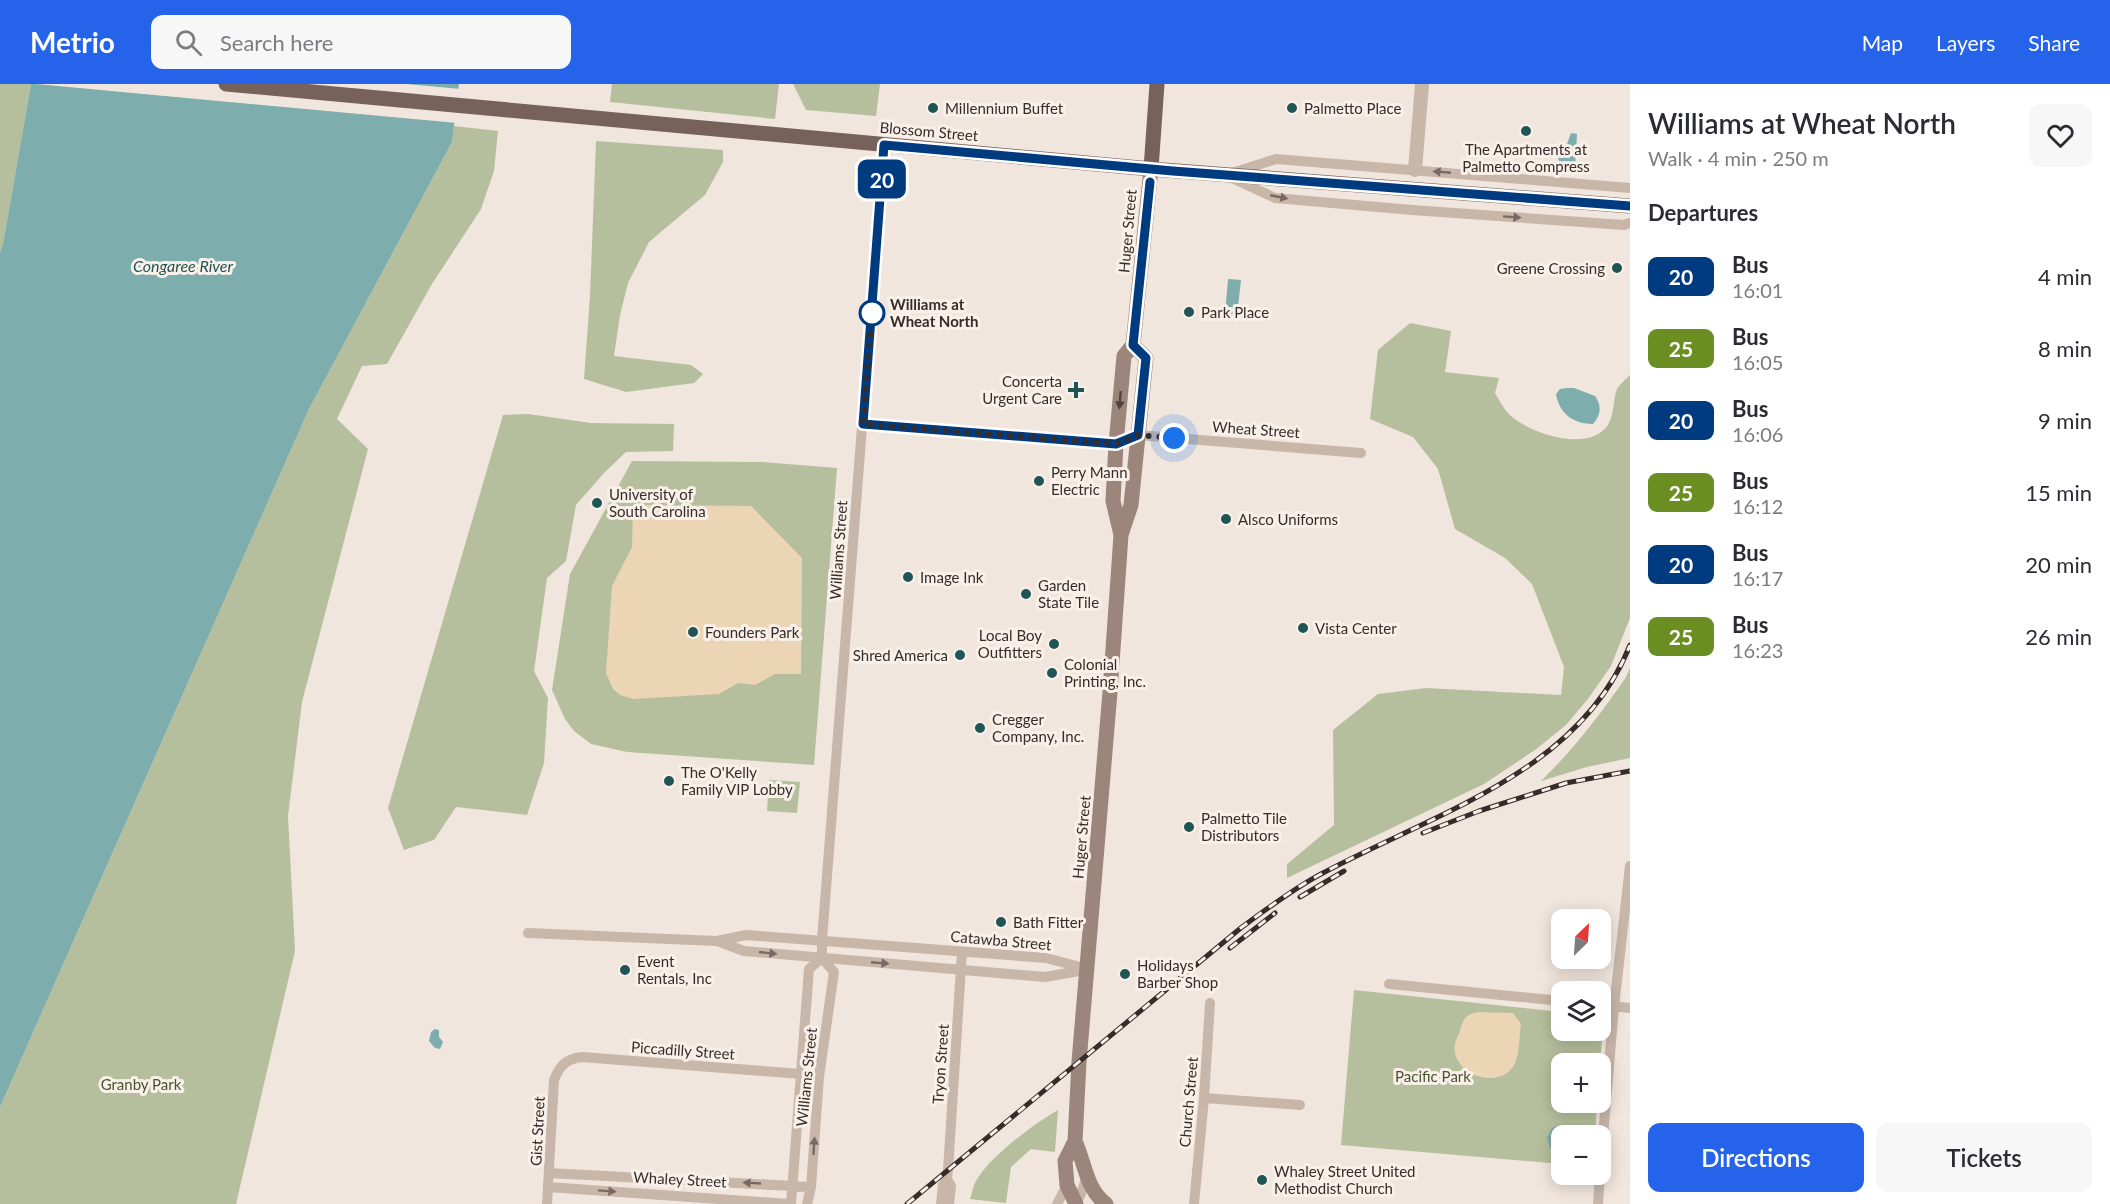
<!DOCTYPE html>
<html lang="en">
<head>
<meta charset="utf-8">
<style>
  :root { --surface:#fff; --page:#f7f7f7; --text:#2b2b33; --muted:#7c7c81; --accent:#2563eb }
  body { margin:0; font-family:Lato,sans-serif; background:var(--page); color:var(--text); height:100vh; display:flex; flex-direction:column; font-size:22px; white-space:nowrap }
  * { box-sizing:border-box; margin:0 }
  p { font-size:20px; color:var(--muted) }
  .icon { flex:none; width:33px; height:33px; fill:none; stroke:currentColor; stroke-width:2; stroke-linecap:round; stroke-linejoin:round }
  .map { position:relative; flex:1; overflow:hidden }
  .details { display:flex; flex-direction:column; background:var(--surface); width:480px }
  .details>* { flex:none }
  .badge { padding:0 12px; border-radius:9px; font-size:21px; line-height:39px }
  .needle { width:39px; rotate:25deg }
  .controls { position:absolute; left:1551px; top:825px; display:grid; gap:12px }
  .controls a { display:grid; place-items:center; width:60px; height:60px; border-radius:12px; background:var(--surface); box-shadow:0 3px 15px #0003; font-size:30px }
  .you { position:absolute; width:30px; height:30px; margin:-15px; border:4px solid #fff; border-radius:50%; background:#1a73e8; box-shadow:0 0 0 9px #1a73e833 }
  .map>.badge { position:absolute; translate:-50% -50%; box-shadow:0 0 0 3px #fff }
  h2 { padding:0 18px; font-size:22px; line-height:54px }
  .round { display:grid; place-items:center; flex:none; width:63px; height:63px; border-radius:12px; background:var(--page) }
  .head { display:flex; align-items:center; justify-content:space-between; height:102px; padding:0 18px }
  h1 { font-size:28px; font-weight:600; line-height:45px }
  .action { display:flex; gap:12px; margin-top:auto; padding:12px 18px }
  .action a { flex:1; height:69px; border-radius:12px; background:var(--accent); color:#fff; font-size:24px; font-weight:600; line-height:69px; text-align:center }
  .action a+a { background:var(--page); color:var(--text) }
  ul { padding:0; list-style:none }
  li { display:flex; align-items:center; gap:18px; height:72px; padding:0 18px }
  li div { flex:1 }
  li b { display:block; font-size:22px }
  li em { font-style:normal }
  li .badge { min-width:66px; font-weight:700; text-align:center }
  header { display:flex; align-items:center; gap:36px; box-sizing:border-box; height:84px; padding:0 30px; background:var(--accent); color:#fff }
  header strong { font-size:28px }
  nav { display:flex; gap:33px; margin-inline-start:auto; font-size:21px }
  .search { width:420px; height:54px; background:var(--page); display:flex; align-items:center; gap:15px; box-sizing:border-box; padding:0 21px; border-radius:12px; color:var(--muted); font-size:22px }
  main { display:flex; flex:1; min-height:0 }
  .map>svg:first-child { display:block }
  .green { fill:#b6bf9d }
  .sand { fill:#ebd5b5 }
  .water { fill:#7dadac }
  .pier { fill:#f1e6dd }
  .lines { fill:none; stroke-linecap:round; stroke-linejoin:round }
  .minor { stroke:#c8b6a9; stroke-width:10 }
  .tertiary { stroke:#c8b6a9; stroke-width:14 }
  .secondary { stroke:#9c857b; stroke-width:15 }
  .primary { stroke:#77625b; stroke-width:15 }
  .rail-casing { stroke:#362c29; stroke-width:5 }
  .rail { stroke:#f9f1e9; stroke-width:3; stroke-dasharray:9; stroke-linecap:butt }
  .oneway { fill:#786a63 }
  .oneway2 { fill:#50423e }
  .line-casing { stroke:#fff; stroke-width:14 }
  .line { stroke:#003b80; stroke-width:9 }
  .walk { stroke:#362c29; stroke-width:6; stroke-dasharray:0 10.8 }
  .poi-dot { fill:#205555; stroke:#f9f1e9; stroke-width:2 }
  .stop-dot { fill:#fff; stroke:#003b80; stroke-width:3 }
  .labels { text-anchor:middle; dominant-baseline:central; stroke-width:6; stroke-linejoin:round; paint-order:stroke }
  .poi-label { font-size:15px; fill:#362c29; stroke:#f9f1e9; text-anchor:start }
  .street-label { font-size:15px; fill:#362c29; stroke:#f9f1e9 }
  .stop-label { font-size:15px; font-weight:bold; fill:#362c29; stroke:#f9f1e9; text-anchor:start }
  .park-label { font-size:15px; fill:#48532e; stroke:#f9f1e9 }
  .water-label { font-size:16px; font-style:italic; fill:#205555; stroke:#f9f1e9 }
</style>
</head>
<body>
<header>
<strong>Metrio</strong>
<div class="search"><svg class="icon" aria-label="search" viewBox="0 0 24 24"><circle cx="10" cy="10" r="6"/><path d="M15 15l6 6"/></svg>Search here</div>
<nav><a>Map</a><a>Layers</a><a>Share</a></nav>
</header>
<main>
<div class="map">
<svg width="1630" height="1120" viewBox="0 0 1630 1120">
  <rect width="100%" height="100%" fill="#f1e6dd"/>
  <path class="green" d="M0 0H31L3 160 0 168Z
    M612 0H779L775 35 610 18Z
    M793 0H880L876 32 806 26Z
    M454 42 498 47 494 87 481 125 432 200 387 280 362 282 337 335 368 365 302 618 288 732 295 867 236 1120H0V1023L309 325 452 58Z
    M596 57 723 66V78L705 111 649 158 628 199 620 231 614 272 691 281 703 290 694 299 626 308 584 295 590 212Z
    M1410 239 1451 247 1445 288 1499 294 1495 309C1500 317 1504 326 1511 332 1531 350 1589 369 1608 341 1615 328 1613 314 1617 305 1620 300 1626 295 1630 291V534L1611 582 1588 615 1566 641 1535 666 1484 700 1287 794V780L1334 741 1333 646 1378 610 1426 604 1561 611 1564 583 1532 500 1505 474 1455 445 1438 385 1413 353 1370 335 1378 266Z
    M528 330 591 339 674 340 673 367 626 368 604 389 576 421 566 477 547 494 534 587 548 614 544 679 527 731 456 723 434 756 404 766 388 724 503 331Z
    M632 377 761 378 837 384 814 681 627 668 591 660 574 647 565 635 552 606 570 490Z
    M1630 584V674L1587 683 1541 697C1574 665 1600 631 1626 593Z
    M769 696 800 698 797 729 767 727Z
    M1354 906 1561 928 1562 946H1600L1601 932H1604L1600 979 1562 980V1018L1597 1019 1595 1051 1562 1052 1561 1080 1341 1061Z
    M1058 1026 1055 1068 1031 1065 1011 1083 1006 1119 970 1115C972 1110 973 1102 976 1097 989 1073 1035 1039 1058 1026Z"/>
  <path class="sand" d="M633 421 751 422 802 474 801 590H775L755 601 738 599 719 610 633 615 620 611 613 605 606 589 612 502 632 463Z
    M1477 928 1513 929 1521 940C1519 952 1520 971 1514 981 1500 1005 1460 993 1455 969 1453 961 1457 954 1460 947 1463 935 1465 931 1477 928Z"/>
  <path class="water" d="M31 0H459L452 58 309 325 0 1023V168L3 160Z
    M1571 49 1577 50 1575 85 1566 84 1563 87 1558 85 1560 79 1557 72 1566 63Z
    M1228 195 1241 196 1237 231 1225 230Z
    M1567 304H1574L1595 312C1602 322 1601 331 1593 340 1573 340 1559 329 1556 310L1560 305Z
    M435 945 439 946V953L443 958 440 965 435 964 429 957 431 948Z
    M1562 1041 1571 1046 1573 1051 1562 1052 1561 1068H1559L1550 1063 1547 1054 1552 1044Z"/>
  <path class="pier" d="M36 0H406L461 5 457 39Z"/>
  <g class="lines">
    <path class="minor" d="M1232 89 1276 75 1630 104
      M1234 95 1275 114 1412 126 1624 141 1630 139
      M863 340 1116 360 1138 351 1361 369
      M528 849 717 857 746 851 1046 874 1088 885
      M717 857 744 867 1045 893 1085 886
      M1389 900 1562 917
      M1600 921 1630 924
      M1204 1014 1300 1021
      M1600 1088 1614 923 1630 782
      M549 1089 811 1103
      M947 1095 951 1102 949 1120
      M548 1103 789 1120
      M547 1120 554 996C560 981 566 975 582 973L801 990
      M791 1120 809 885 822 874
      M807 1120 811 1103 819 993 834 888 822 874V856L884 61
      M941 1120 943 1101 947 1095 948 1086 962 868
      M1057 1120 1067 1101
      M1075 1120 1081 1110 1087 1092
      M1194 1120 1204 1014 1210 919
      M1598 1120 1600 1090"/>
    <path class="tertiary" d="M1415 86 1422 0"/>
    <path class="secondary" d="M1121 451 1113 417 1116 360 1124 272 1133 261 1151 85
      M1075 1057C1085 1079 1086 1105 1106 1120
      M1076 1120 1067 1101 1065 1077 1075 1057 1079 978 1110 608 1121 451 1131 421 1146 274 1133 261"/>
    <path class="primary" d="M226 0 1151 85 1630 122
      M1151 85 1157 0"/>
    <g class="rail-casing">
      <path id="rail" d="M1423 749 1479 727 1566 699 1630 687
        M1300 813 1344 787
        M1230 864 1275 829
        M907 1120 1242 843C1268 824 1293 805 1321 790 1432 730 1580 689 1630 561"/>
    </g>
    <use href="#rail" class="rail"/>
  </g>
  <defs><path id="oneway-solid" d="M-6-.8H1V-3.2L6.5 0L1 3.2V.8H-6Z" transform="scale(1.5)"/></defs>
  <g class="oneway">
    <use href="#oneway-solid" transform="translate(1442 88) rotate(-175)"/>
    <use href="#oneway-solid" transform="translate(1279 113) rotate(11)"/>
    <use href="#oneway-solid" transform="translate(1512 133) rotate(4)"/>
    <use href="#oneway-solid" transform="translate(768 869) rotate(6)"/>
    <use href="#oneway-solid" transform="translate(880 879) rotate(5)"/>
    <use href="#oneway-solid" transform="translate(814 1062) rotate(-86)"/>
    <use href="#oneway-solid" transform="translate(752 1099) rotate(-177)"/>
    <use href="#oneway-solid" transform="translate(607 1107) rotate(4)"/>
  </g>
  <use class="oneway2" href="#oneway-solid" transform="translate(1120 316) rotate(95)"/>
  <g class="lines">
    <g class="line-casing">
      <path id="line" d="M1150 98 1133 261 1146 274 1138 351 1116 360 863 340 884 61 1173 87 1630 122"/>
    </g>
    <use href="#line" class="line"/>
    <path class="walk" d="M872 229 863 340 1116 360 1138 351 1174 354"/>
  </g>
  <g class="poi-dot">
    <circle cx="933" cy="24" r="6"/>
    <circle cx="1292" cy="24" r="6"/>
    <circle cx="1526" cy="47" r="6"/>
    <circle cx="1617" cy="184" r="6"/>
    <circle cx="1189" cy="228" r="6"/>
    <path d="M1073 297h6v6h6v6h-6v6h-6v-6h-6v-6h6z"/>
    <circle cx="1039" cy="397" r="6"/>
    <circle cx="597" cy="419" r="6"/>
    <circle cx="1226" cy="435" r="6"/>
    <circle cx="908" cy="493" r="6"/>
    <circle cx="1026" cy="510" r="6"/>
    <circle cx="1303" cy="544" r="6"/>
    <circle cx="693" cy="548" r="6"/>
    <circle cx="1054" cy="560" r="6"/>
    <circle cx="960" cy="571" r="6"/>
    <circle cx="1052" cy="589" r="6"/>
    <circle cx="980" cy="644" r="6"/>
    <circle cx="669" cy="697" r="6"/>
    <circle cx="1189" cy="743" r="6"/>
    <circle cx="1001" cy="838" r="6"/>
    <circle cx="625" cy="886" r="6"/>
    <circle cx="1125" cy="890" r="6"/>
    <circle cx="1262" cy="1096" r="6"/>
  </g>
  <circle class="stop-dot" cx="872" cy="229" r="12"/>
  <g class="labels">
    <g class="poi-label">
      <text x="945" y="24">Millennium Buffet</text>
      <text x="1304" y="24">Palmetto Place</text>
      <text x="1526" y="65" text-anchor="middle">The Apartments at<tspan x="1526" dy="17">Palmetto Compress</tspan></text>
      <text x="1605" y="184" text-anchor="end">Greene Crossing</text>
      <text x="1201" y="228">Park Place</text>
      <text x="1062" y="297" text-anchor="end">Concerta<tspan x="1062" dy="17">Urgent Care</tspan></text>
      <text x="1051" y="388">Perry Mann<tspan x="1051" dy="17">Electric</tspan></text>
      <text x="609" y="410">University of<tspan x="609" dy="17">South Carolina</tspan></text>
      <text x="1238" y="435">Alsco Uniforms</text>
      <text x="920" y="493">Image Ink</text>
      <text x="1038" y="501">Garden<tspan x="1038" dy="17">State Tile</tspan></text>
      <text x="1315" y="544">Vista Center</text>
      <text x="705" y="548">Founders Park</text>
      <text x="1042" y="551" text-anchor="end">Local Boy<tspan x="1042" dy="17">Outfitters</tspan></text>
      <text x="948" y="571" text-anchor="end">Shred America</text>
      <text x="1064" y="580">Colonial<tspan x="1064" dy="17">Printing, Inc.</tspan></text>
      <text x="992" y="635">Cregger<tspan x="992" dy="17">Company, Inc.</tspan></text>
      <text x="681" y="688">The O'Kelly<tspan x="681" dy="17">Family VIP Lobby</tspan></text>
      <text x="1201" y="734">Palmetto Tile<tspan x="1201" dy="17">Distributors</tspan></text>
      <text x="1013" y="838">Bath Fitter</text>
      <text x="637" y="877">Event<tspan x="637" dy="17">Rentals, Inc</tspan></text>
      <text x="1137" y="881">Holidays<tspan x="1137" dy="17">Barber Shop</tspan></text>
      <text x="1274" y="1087">Whaley Street United<tspan x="1274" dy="17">Methodist Church</tspan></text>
    </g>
    <g class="street-label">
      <text transform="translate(929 47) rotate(5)">Blossom Street</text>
      <text transform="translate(1127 147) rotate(-85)">Huger Street</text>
      <text transform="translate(1256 345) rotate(4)">Wheat Street</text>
      <text transform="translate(838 466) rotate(-86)">Williams Street</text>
      <text transform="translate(1081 753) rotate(-85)">Huger Street</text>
      <text transform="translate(1001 856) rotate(5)">Catawba Street</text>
      <text transform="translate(683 966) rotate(4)">Piccadilly Street</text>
      <text transform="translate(940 980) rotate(-86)">Tryon Street</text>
      <text transform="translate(806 993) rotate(-84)">Williams Street</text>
      <text transform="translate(1188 1018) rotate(-85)">Church Street</text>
      <text transform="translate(537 1047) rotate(-87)">Gist Street</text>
      <text transform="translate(680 1095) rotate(3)">Whaley Street</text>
    </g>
    <g class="stop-label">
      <text x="890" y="220">Williams at<tspan x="890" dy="17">Wheat North</tspan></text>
    </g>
    <g class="park-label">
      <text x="1433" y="992">Pacific Park</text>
      <text x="141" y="1000">Granby Park</text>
    </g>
    <g class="water-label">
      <text x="183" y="181">Congaree River</text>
    </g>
  </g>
</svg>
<div class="controls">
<a><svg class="needle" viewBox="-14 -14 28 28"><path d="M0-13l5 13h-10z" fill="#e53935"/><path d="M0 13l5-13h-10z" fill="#7c7c81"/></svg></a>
<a><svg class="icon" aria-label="layers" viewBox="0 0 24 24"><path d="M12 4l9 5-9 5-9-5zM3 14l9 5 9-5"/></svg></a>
<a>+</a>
<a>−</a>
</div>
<div class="you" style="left:1174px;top:354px"></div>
<b class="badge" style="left:882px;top:95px;background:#003b80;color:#fff">20</b>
</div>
<section class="details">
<div class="head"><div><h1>Williams at Wheat North</h1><p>Walk · 4 min · 250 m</p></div><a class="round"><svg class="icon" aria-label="heart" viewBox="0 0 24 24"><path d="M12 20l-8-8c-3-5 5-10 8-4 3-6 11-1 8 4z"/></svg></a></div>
<h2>Departures</h2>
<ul>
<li><span class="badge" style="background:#003b80;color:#fff">20</span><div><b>Bus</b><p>16:01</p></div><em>4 min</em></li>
<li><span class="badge" style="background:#6b8e23;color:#fff">25</span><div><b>Bus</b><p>16:05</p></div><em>8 min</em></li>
<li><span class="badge" style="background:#003b80;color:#fff">20</span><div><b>Bus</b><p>16:06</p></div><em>9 min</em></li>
<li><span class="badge" style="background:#6b8e23;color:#fff">25</span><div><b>Bus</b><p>16:12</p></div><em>15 min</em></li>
<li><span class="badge" style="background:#003b80;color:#fff">20</span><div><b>Bus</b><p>16:17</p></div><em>20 min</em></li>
<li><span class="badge" style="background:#6b8e23;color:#fff">25</span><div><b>Bus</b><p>16:23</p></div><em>26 min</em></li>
</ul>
<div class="action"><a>Directions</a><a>Tickets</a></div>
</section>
</main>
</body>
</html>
